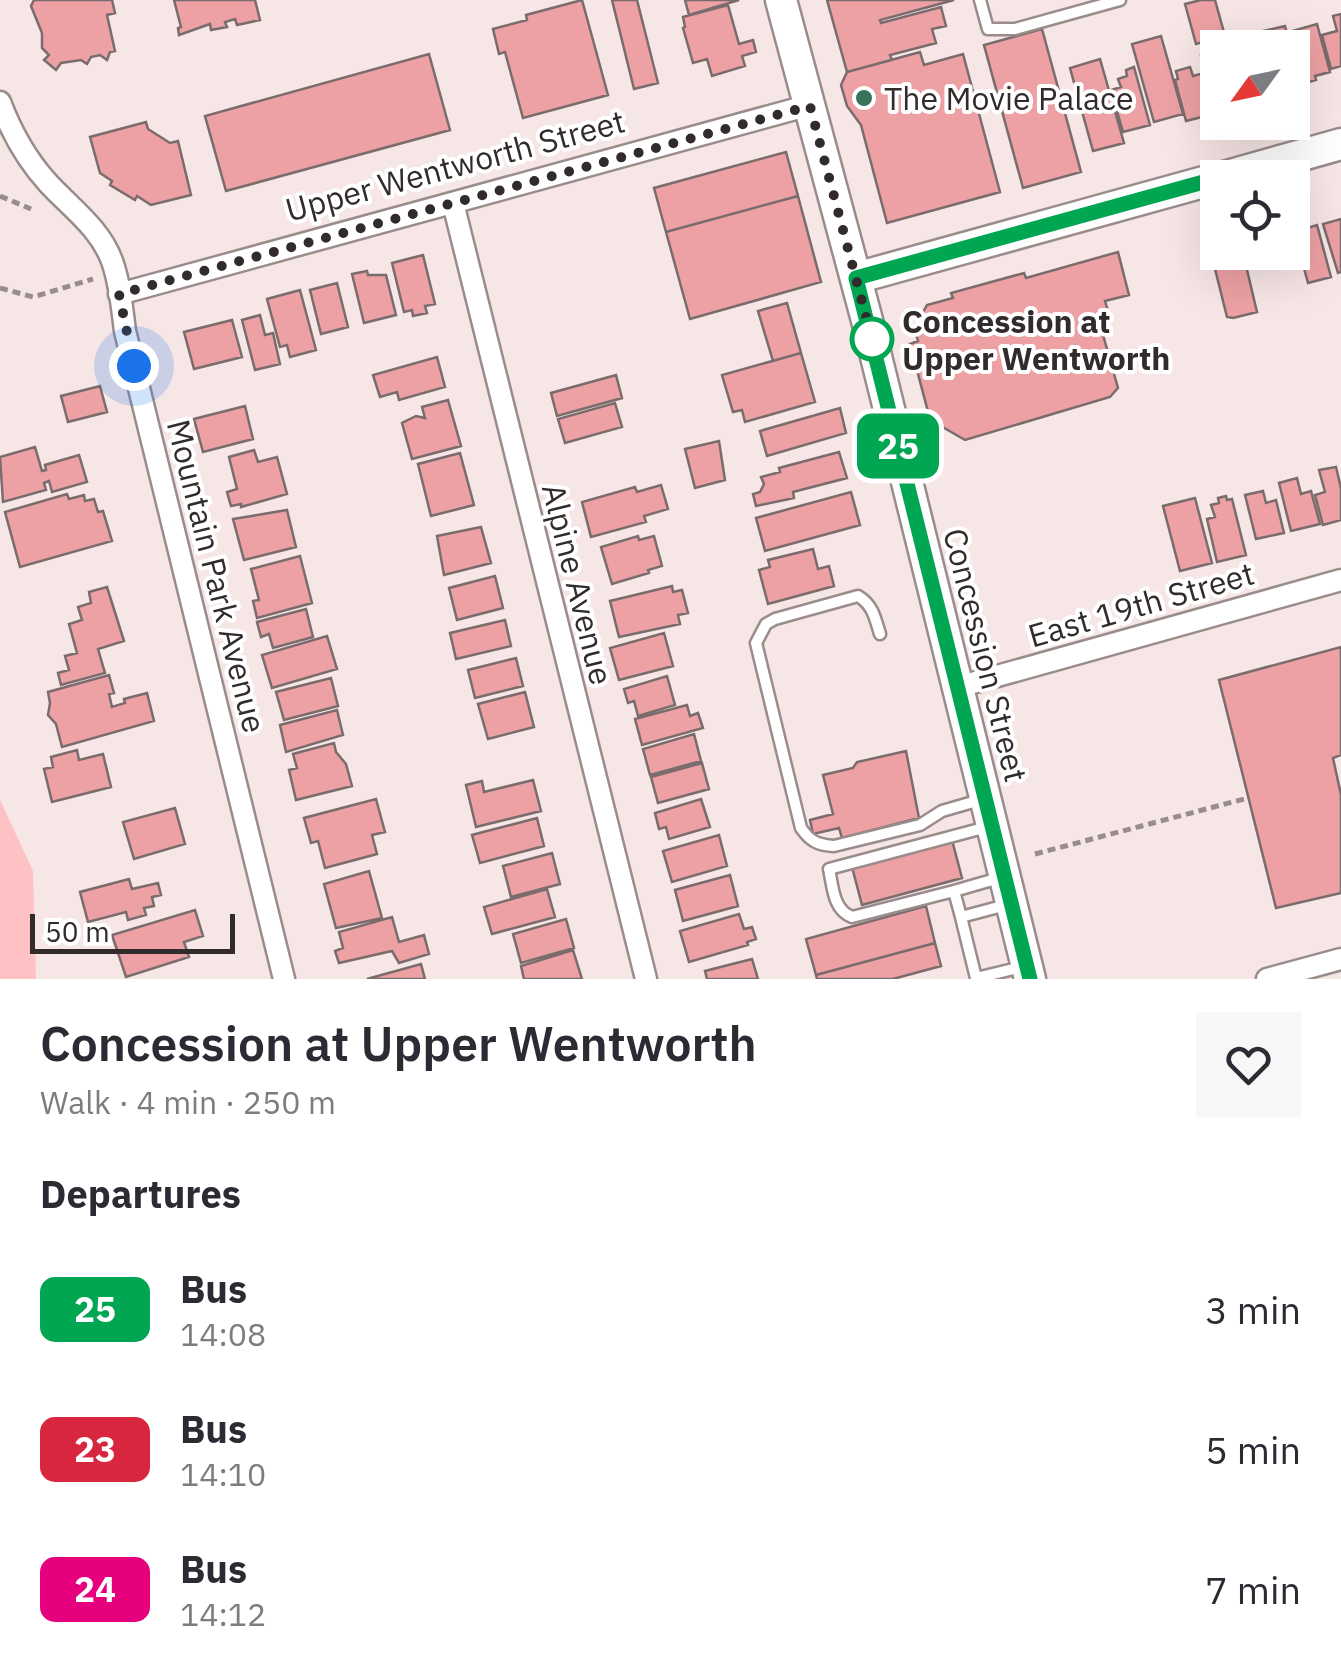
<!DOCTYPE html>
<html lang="en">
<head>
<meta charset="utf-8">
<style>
  :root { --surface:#fff; --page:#f7f7f7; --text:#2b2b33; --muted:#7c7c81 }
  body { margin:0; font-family:"IBM Plex Sans",sans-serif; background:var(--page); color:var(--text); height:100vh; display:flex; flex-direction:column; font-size:38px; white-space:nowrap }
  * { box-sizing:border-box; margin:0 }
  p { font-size:32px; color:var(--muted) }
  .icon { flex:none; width:55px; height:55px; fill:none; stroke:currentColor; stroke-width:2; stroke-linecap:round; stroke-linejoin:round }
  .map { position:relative; height:979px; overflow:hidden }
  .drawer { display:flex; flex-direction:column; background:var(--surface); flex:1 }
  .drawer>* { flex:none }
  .badge { padding:0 20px; border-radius:15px; font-size:35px; line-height:65px }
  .needle { width:65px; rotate:237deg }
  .controls { position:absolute; left:1200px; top:30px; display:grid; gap:20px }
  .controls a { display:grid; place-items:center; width:110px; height:110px; border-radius:0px; background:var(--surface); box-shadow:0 10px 40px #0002; font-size:50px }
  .scale { position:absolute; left:30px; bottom:25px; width:205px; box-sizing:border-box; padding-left:10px; border:5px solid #312b2b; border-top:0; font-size:28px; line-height:35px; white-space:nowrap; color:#312b2b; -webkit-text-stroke:8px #fff; paint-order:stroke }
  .you { position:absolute; width:50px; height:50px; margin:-25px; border:8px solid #fff; border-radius:50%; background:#1a73e8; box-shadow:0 0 0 15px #1a73e833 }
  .map>.badge { position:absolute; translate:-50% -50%; box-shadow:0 0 0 5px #fff }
  h2 { padding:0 40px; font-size:38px; line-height:90px }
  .round { display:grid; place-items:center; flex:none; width:105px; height:105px; border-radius:0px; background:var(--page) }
  .headline { display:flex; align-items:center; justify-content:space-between; height:170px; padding:0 40px }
  h1 { font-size:48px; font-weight:600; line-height:75px }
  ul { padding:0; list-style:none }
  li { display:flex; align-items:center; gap:30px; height:140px; padding:0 40px }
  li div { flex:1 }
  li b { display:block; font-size:38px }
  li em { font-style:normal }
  li .badge { min-width:110px; font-weight:700; text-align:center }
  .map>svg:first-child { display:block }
  .green { fill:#fec2c4 }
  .building { fill:#eda1a4; stroke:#7a6c6c; stroke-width:2.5 }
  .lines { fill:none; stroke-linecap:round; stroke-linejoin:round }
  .service-casing { stroke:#9b8c8c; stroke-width:15 }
  .minor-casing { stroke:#9b8c8c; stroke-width:25 }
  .secondary-casing { stroke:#9b8c8c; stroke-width:35 }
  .path { stroke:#988c8c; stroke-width:5; stroke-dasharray:8 5; stroke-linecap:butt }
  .service { stroke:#fff; stroke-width:10 }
  .minor { stroke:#fff; stroke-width:20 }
  .secondary { stroke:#fff; stroke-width:30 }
  .line-casing { stroke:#fff; stroke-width:22 }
  .line { stroke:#00a651; stroke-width:15 }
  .walk { stroke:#312b2b; stroke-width:10; stroke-dasharray:0 18 }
  .poi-dot { fill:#38735e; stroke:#fff; stroke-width:4 }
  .stop-dot { fill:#fff; stroke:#00a651; stroke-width:5 }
  .labels { text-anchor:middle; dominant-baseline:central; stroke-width:8; stroke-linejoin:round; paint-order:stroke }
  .poi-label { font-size:32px; fill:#312b2b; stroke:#fff; text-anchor:start }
  .street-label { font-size:32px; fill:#312b2b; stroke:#fff }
  .stop-label { font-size:32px; font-weight:bold; fill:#312b2b; stroke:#fff; text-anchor:start }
</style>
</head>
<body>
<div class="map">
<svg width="1341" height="979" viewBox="0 0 1341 979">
  <rect width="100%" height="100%" fill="#f7e6e6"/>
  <path class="green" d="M0 800 33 871 36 979H0Z"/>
  <path class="building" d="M34 0H112L115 13 107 15 115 51 110 52 107 60 100 55 91 57 87 64 81 60 61 63 56 70 44 60 49 55 42 48V33L31 6Z
    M174 0H255L260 20 237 25 235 19 225 22 227 27 211 30 210 24 179 35 178 28 181 27Z
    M582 0 608 95 523 118 505 52 499 54 493 29 527 20 526 15Z
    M612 0H637L658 83 634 89Z
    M685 0H739L689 15Z
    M827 0H954L880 20 881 23 941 7 946 26 932 29 936 43 890 55 892 60 847 72Z
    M1201 0H1215L1225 36 1196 44 1185 4Z
    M728 5 739 44 753 40 756 52 742 56 745 66 712 76 707 59 693 63 683 28 685 27 683 17Z
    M1341 14V66L1331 69 1322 35 1337 31 1333 16Z
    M1317 24 1330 72 1315 76 1316 80 1306 83 1292 31Z
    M1285 26 1291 48H1263L1259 32Z
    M1042 29 1081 172 1023 188 984 45Z
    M1161 36 1183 114 1154 122 1132 44Z
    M1218 50V109H1216L1201 55Z
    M920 52 924 65 963 54 1000 192 887 223 861 125 847 106 841 85 847 72Z
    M429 54 450 130 226 191 205 116Z
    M1100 59 1124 143 1093 151 1070 68Z
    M1134 67 1150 125 1123 132 1111 90 1121 87 1118 79 1127 76 1126 70Z
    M1190 67 1193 76 1204 73 1214 114 1186 121 1175 80 1178 79 1176 71Z
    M146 122 148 129 170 143 178 141 191 195 151 205 137 196 135 200 110 185 112 181 100 173 90 137Z
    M786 152 798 196 666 232 654 188Z
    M798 196 821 282 690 319 666 232Z
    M1341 219V272L1338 273 1323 224Z
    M1317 225 1331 277 1308 283 1294 232Z
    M1118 252 1129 295 1105 301 1109 314 1098 317 1118 388 1110 397 965 440 939 425 937 418 930 419 910 344 918 341 914 328 927 305 953 298 951 293 1024 273 1026 278Z
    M1243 253 1257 312 1233 318 1227 317 1213 261Z
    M423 255 435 304 425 306 427 313 413 316 412 310 404 312 392 263Z
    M367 271 368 275H386L396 315 364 323 352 274Z
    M337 283 348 327 321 334 310 290Z
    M300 290 316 350 290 357 287 345 280 347 267 299Z
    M787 303 801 353 773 361 758 311Z
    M260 315 265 335 273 333 280 364 255 370 242 320Z
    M232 320 242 357 194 369 184 332Z
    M801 353 815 402 745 422 742 410 733 412 722 375Z
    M437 357 445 387 399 400 397 392 380 397 373 375Z
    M616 375 622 398 557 416 551 393Z
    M100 386 107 412 68 422 61 396Z
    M448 400 461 446 412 459 402 423 416 416 425 418 422 407Z
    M615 403 622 427 565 443 558 419Z
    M245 406 253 439 203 452 194 419Z
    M840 408 846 433 767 456 760 431Z
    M719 441 725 480 695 488 685 449Z
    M35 447 42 471 46 470 45 465 79 455 87 482 52 492 49 481 44 483 46 490 3 502 0 457Z
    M254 450 258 462 277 457 287 494 241 507V504L231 506 227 492 237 489 229 457Z
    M839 452 847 478 793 492 794 498 756 506 753 494 760 492 764 484 761 477 780 472 779 468Z
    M460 453 474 505 431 516 418 464Z
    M1336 467 1341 488V520L1323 525 1315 495 1325 492 1319 470Z
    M1297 478 1301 494 1311 491 1320 524 1291 531 1279 483Z
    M661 485 668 509 644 516 646 522 591 537 582 502 635 487 637 492Z
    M1263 491 1266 503 1276 500 1284 533 1256 539 1245 495Z
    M851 492 860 525 765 551 756 518Z
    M67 494 69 499 84 495 85 501 94 499 98 512 103 511 112 541 20 567 5 512Z
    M1226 496 1227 500 1232 499 1246 555 1217 562 1207 519 1215 517 1211 505 1219 503 1218 498Z
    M1195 498 1212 563 1180 571 1163 506Z
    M287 510 296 547 244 560 233 519Z
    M481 527 491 563 444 575 437 536Z
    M638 536 639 540 654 536 662 566 648 570 649 573 612 584 601 547Z
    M813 549 818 569 829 566 834 586 768 604 759 570 770 567 768 560Z
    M300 556 312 603 257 618 253 601 259 600 251 569Z
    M495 576 503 608 457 620 449 588Z
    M672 586 673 592 682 590 688 613 678 615 680 624 619 637 610 601Z
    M107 587 124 641 98 649 105 673 61 685 58 673 69 670 65 656 77 653 69 624 82 620 78 607 91 603 89 592Z
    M306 609 313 637 273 648 269 634 261 637 257 622Z
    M505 620 511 646 456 659 450 633Z
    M664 633 673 666 619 680 610 648Z
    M327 636 337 669 272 688 262 655Z
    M1341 647V755L1333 758 1341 795V893L1276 908 1219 680Z
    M516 658 523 686 475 698 468 670Z
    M109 675 114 693 109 694 112 707 125 703 124 699 147 693 154 721 62 747 56 724 48 715 50 703 48 692Z
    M667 676 675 705 638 716 634 701 628 703 624 689Z
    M331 678 338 706 284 720 276 692Z
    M525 692 534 727 488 739 478 704Z
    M687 705 690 716 698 713 703 728 642 745 635 719Z
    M337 710 343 735 286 752 280 725Z
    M694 734 701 761 650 775 643 749Z
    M334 743 336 752 346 764 352 786 296 800 289 770 297 768 293 754Z
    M77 750 79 760 103 754 111 787 52 802 44 769 53 767 51 757Z
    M906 751 919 818 842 838 839 828 813 834 810 820 833 814 823 775 853 768 857 762Z
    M702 763 709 789 658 803 651 777Z
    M533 780 541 811 476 827 466 785 482 781 484 792Z
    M376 799 385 832 372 835 377 854 325 868 318 841 311 843 304 818Z
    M701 799 710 827 669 839 666 827 659 829 655 813Z
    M175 808 185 844 134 859 123 822Z
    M537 818 544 846 480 863 472 835Z
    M719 835 727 866 672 882 663 851Z
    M952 840 962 878 862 905 852 867Z
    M552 853 560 884 511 897 503 866Z
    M369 871 382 918 336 928 324 884Z
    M730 875 738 906 683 921 675 890Z
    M129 879 132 889 158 883 161 895 152 897 154 906 144 908 146 915 128 920 126 912 88 922 80 892Z
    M547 889 555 917 492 934 484 907Z
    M926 906 935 943 816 975 806 939Z
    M195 910 203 936 184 942 189 957 126 977 112 935Z
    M739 914 744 929 752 927 756 939 747 942 748 945 689 962 680 931Z
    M392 917 399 942 424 935 429 954 399 963 392 951 339 963 335 951 343 948 339 932Z
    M566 919 574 948 521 963 513 934Z
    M935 943 941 966 893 979H817L816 975Z
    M573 950 582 979H524L521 966Z
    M752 959 758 979H707L705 971Z
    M421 964 425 979H367Z"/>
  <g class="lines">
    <g class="service-casing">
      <path id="service" d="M980 0 988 29H1015L1120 0
        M880 634C875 618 873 605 858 596L775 619 766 624 756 643 801 828C810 841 817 845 834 846L920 825 942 811 980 800
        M954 891 852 917C833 910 833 887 829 869L991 826
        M1006 905 961 917 976 978 1022 967
        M961 917 954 891 999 878"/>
    </g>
    <g class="minor-casing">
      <path id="minor" d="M0 102C11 131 27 160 48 183 71 208 100 228 112 261 120 283 122 308 125 331L284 979
        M453 203 646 979
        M119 294 810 105
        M958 687 1341 580
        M1267 979 1341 959"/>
    </g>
    <g class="secondary-casing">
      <path id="secondary" d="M781 0 868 324 1030 979
        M1220 178 1341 144
        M856 278 1218 178"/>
    </g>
    <path class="path" d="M0 196 31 209
      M0 288 33 297 93 279
      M1035 854 1248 798"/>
    <use href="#service" class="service"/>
    <use href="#minor" class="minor"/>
    <use href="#secondary" class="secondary"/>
  </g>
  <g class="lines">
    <g class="line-casing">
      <path id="line" d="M1030 979 856 278 1218 178"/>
    </g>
    <use href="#line" class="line"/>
    <path class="walk" d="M134 366 119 294 810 106 872 339"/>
  </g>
  <circle class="poi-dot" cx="864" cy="98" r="10"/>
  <circle class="stop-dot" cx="872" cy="339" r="20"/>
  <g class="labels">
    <g class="poi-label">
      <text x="884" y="98">The Movie Palace</text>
    </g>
    <g class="street-label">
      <text transform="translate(455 165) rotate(-15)">Upper Wentworth Street</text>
      <text transform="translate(217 576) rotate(76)">Mountain Park Avenue</text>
      <text transform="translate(578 584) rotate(76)">Alpine Avenue</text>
      <text transform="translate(1141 604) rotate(-16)">East 19th Street</text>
      <text transform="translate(986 655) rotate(76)">Concession Street</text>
    </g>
    <g class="stop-label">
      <text x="902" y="321">Concession at<tspan x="902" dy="37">Upper Wentworth</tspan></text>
    </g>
  </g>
</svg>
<div class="controls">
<a><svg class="needle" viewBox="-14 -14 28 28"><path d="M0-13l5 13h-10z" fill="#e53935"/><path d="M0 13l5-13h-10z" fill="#7c7c81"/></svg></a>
<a><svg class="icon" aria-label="locate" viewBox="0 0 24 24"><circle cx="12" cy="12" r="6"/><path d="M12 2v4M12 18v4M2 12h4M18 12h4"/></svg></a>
</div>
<div class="scale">50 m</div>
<div class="you" style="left:134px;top:366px"></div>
<b class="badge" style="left:898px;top:446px;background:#00a651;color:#fff">25</b>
</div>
<section class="drawer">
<div class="headline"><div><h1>Concession at Upper Wentworth</h1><p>Walk · 4 min · 250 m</p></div><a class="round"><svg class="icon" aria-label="heart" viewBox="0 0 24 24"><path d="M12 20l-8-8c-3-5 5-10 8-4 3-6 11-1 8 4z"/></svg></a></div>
<h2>Departures</h2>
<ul>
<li><span class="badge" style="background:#00a651;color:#fff">25</span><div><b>Bus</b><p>14:08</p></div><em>3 min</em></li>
<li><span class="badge" style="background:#d7263d;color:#fff">23</span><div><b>Bus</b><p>14:10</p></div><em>5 min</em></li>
<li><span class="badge" style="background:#e6007e;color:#fff">24</span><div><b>Bus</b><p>14:12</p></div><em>7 min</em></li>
</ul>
</section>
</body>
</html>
